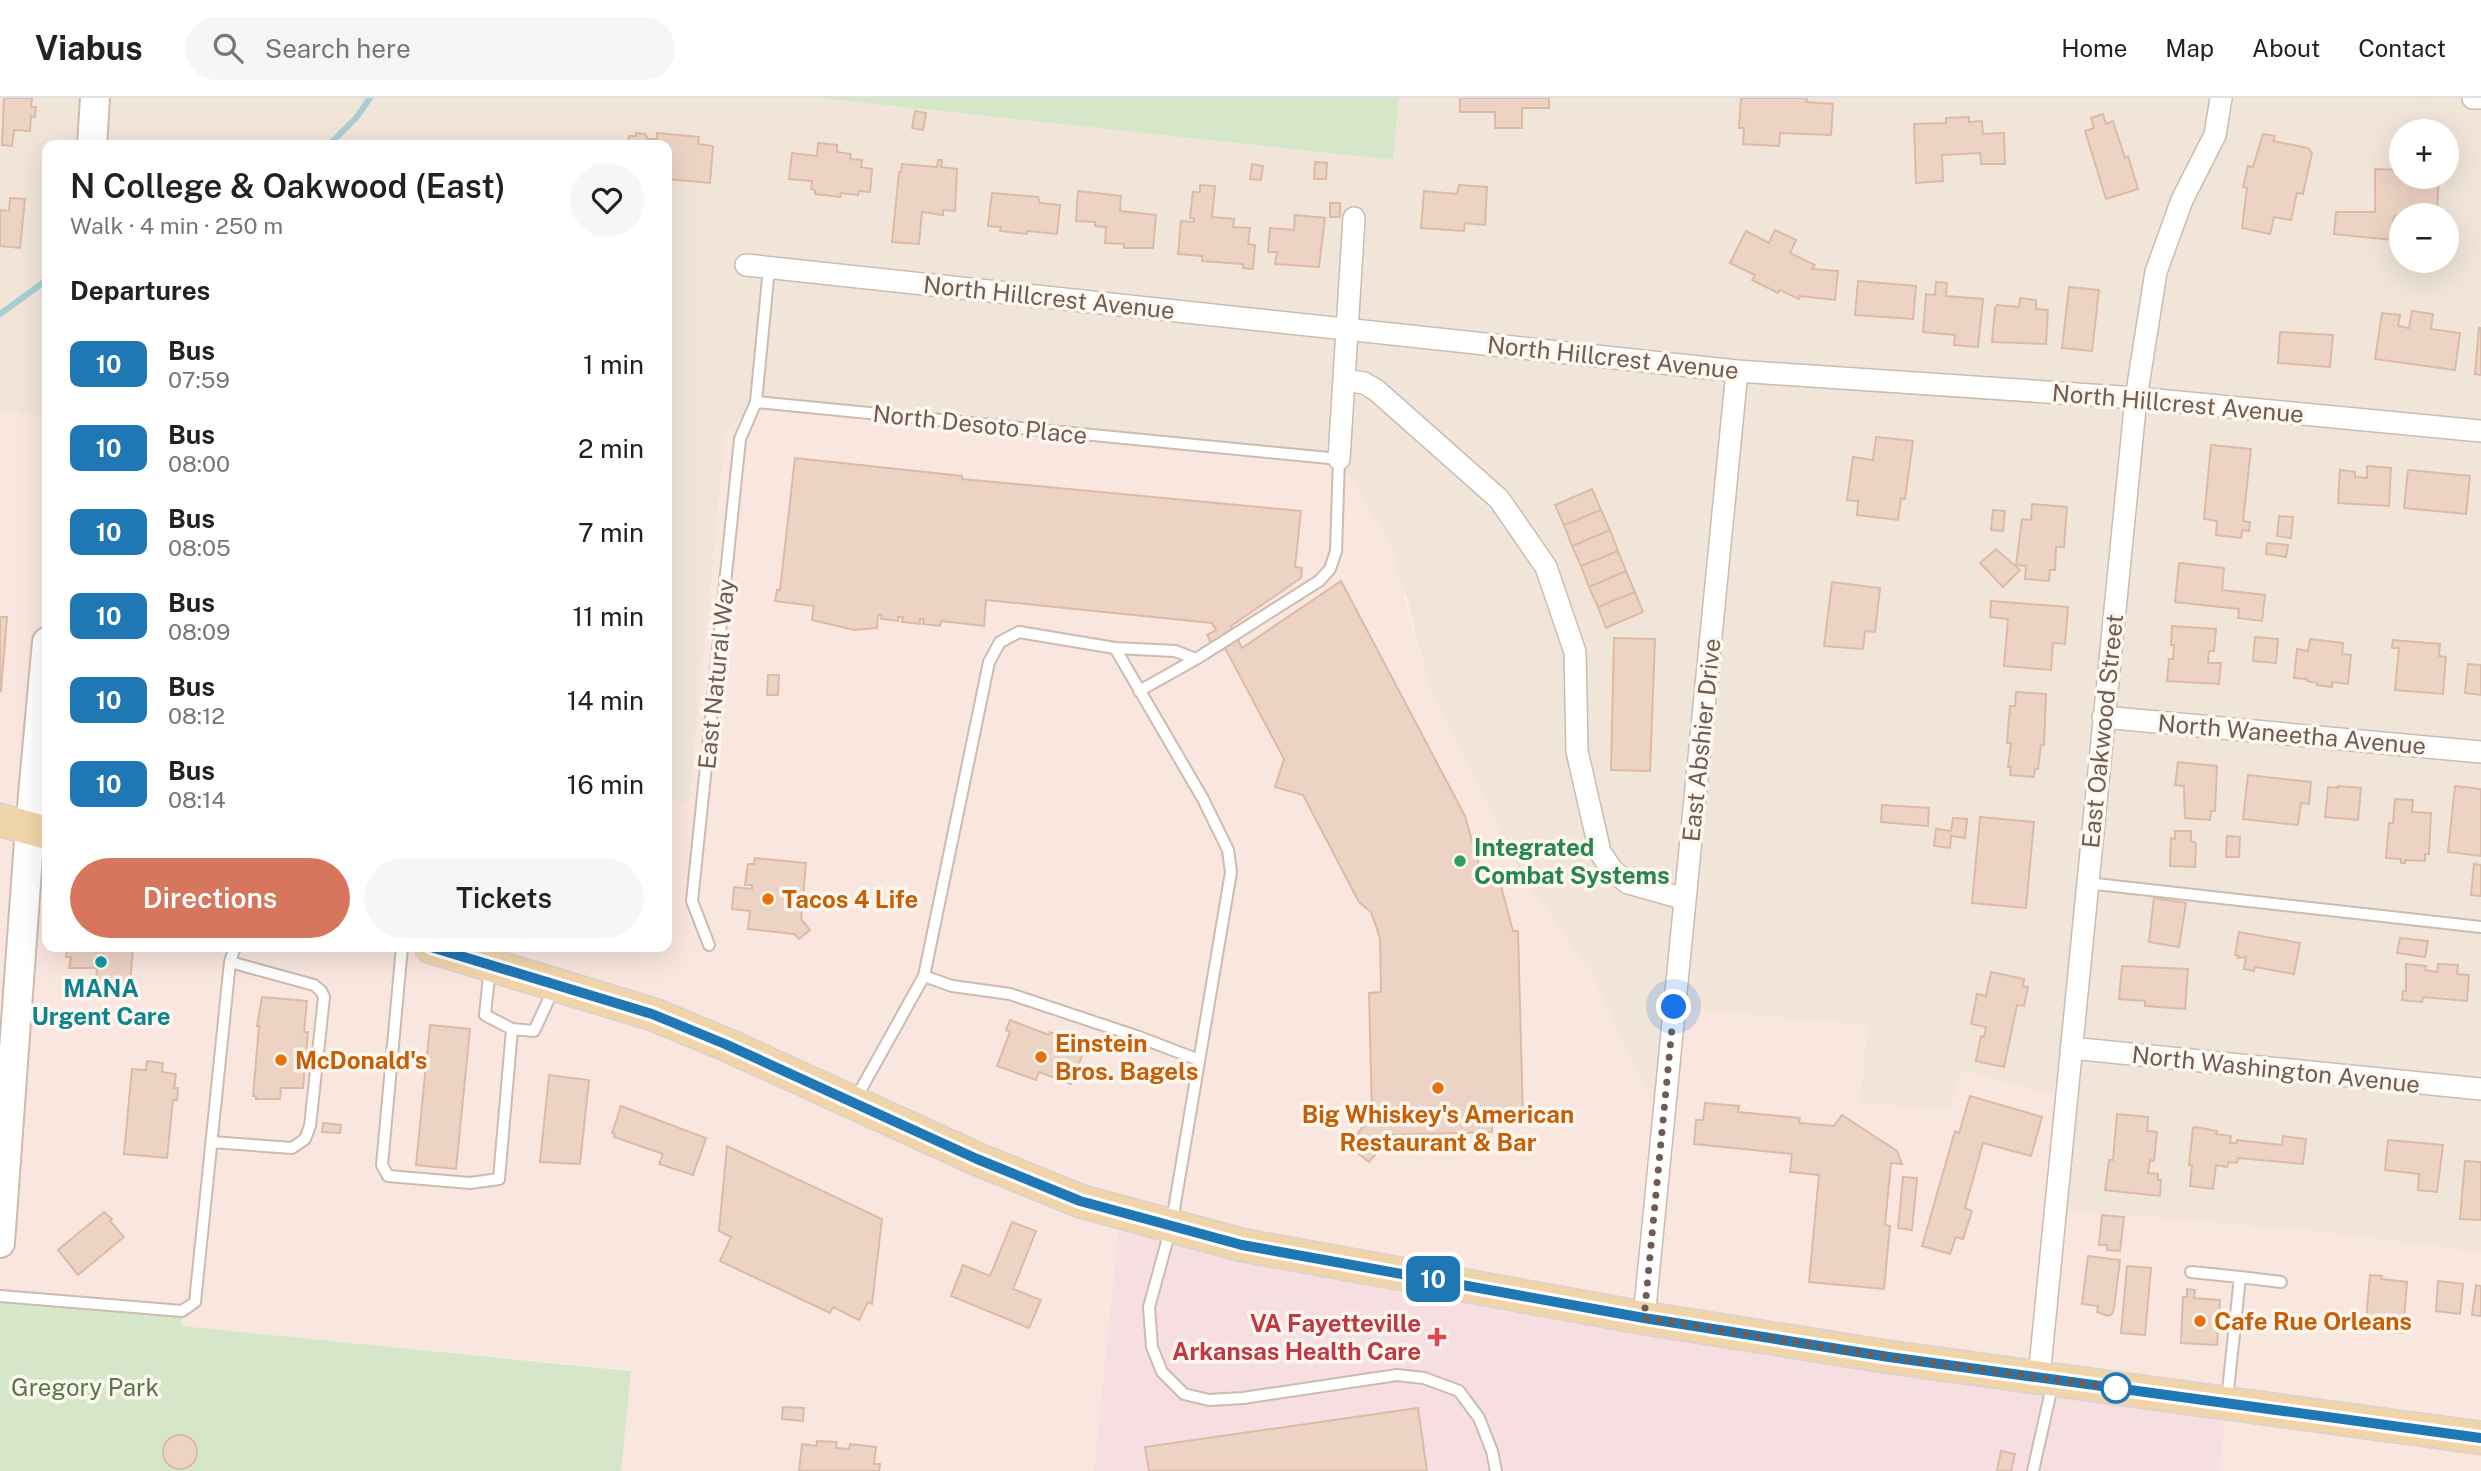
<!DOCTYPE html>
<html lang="en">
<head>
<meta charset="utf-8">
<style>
  :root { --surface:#fff; --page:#f6f6f6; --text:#222; --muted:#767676; --line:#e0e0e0; --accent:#d6765d }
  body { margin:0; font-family:"Public Sans",sans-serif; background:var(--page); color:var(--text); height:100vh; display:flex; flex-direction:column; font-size:26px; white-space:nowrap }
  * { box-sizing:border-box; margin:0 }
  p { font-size:23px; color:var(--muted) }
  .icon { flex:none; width:38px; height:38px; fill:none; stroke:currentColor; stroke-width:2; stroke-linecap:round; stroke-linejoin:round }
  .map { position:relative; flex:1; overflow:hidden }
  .sheet { position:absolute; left:42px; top:42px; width:630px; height:812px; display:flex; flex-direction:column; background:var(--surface); border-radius:14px; box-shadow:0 7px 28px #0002 }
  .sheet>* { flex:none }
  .badge { padding:0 14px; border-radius:10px; font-size:24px; line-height:46px }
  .buttons { position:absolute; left:2389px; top:21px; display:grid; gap:14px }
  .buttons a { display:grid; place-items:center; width:70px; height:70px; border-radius:50%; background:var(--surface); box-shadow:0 7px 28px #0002; font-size:35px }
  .you { position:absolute; width:35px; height:35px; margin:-18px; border:5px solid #fff; border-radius:50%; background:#1a73e8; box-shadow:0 0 0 10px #1a73e833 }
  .map>.badge { position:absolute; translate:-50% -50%; box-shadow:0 0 0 4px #fff }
  h2 { padding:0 28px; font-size:26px; line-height:63px }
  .round { display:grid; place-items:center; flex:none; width:74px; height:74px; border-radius:37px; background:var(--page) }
  .head { display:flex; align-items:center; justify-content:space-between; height:119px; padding:0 28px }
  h1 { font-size:33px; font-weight:600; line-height:52px }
  .button { display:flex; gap:14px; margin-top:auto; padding:14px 28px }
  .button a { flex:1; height:80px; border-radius:42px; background:var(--accent); color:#fff; font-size:28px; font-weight:600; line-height:80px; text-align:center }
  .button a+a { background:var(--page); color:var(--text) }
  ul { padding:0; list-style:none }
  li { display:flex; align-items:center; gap:21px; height:84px; padding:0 28px }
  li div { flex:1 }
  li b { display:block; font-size:26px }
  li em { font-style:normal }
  li .badge { min-width:77px; font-weight:700; text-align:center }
  header { display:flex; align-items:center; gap:42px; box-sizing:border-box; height:98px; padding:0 35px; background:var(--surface); border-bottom:2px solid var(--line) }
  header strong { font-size:33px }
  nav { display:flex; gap:38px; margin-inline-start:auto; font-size:24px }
  .search { width:490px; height:63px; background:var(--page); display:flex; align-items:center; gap:18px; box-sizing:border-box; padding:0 24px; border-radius:38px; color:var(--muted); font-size:26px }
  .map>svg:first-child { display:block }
  .residential { fill:#f1e5d9; fill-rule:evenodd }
  .commercial { fill:#f9e6df }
  .medical { fill:#f7dee1 }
  .green { fill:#d6e7c9 }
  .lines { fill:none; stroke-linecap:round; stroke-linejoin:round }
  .stream { stroke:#a7cdd2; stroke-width:6 }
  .building { fill:#edd3c4; stroke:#ddbaa6; stroke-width:2 }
  .lane-casing { stroke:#cbbcb0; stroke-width:14 }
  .street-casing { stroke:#cbbcb0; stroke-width:24 }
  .secondary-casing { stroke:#cdbcae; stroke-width:32 }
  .primary-casing { stroke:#d8d1ce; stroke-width:35 }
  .lane { stroke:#fff; stroke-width:10 }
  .street { stroke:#fff; stroke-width:21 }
  .secondary { stroke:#fff; stroke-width:28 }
  .primary { stroke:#f1d5aa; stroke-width:32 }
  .line-casing { stroke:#fff; stroke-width:16 }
  .line { stroke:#1f77b4; stroke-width:10 }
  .walk { stroke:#725b50; stroke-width:7; stroke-dasharray:0 12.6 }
  .leisure-dot { fill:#2e9e5b; stroke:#fdf7ef; stroke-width:2.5 }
  .food-dot { fill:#e8710a; stroke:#fdf7ef; stroke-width:2.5 }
  .culture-dot { fill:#0f9aa8; stroke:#fdf7ef; stroke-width:2.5 }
  .health-dot { fill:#e0444e; stroke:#fdf7ef; stroke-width:2.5 }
  .stop-dot { fill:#fff; stroke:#1f77b4; stroke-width:3.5 }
  .labels { text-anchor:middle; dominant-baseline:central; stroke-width:7; stroke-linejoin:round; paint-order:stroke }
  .street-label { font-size:24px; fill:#725b50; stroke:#fdf7ef }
  .leisure-label { font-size:24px; font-weight:bold; fill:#27864d; stroke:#fdf7ef; text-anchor:start }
  .food-label { font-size:24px; font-weight:bold; fill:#c56008; stroke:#fdf7ef; text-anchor:start }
  .culture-label { font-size:24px; font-weight:bold; fill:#0d838f; stroke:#fdf7ef }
  .health-label { font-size:24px; font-weight:bold; fill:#be3a42; stroke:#fdf7ef; text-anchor:end }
  .park-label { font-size:24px; fill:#577749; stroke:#fdf7ef }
</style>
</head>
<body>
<header>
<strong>Viabus</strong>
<div class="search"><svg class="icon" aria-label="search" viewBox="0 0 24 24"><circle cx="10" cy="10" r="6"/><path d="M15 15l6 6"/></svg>Search here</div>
<nav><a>Home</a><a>Map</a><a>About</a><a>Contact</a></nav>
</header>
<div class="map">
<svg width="2481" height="1373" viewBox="0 0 2481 1373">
  <rect width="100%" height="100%" fill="#faf3e9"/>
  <path class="residential" d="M0 0H819L1393 62 1399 0H2481V1155L2322 1134 2055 1111 1961 973 1951 1013 1860 1005 1867 927 1663 1029 1591 875 1521 776 1428 585 1406 497 726 334 689 706 667 700V47H47V318L0 314ZM2401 33H2446V79H2401ZM2401 117H2446V163H2401Z"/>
  <path class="commercial" d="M756 304 1339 361 1390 445 1428 585 1521 776 1591 875 1662 1027 1674 910 1868 927 1860 1005 1951 1013 1961 972 2066 1000 2056 1111 2322 1134 2481 1155V1373H2220L2227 1306 1120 1116 1094 1373H621L630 1272 181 1228 182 1214 0 1198V314L47 318V735L31 731 24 829 47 799V849H667V700L689 705 726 334Z"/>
  <path class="medical" d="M1120 1115 2227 1305 2220 1373H1094Z"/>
  <path class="green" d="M819 0H1399L1393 62Z
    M0 1198 182 1213V1228L631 1273 621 1373H0Z"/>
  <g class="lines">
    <path class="stream" d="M329 47 356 20 370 0
      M0 216 47 182"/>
  </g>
  <path class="building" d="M4 0H32L31 9H36L35 19 31 18 30 33 14 32 12 48 2 47Z
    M1460 0H1549V10H1522V30H1495V14H1460Z
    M1741 0H1807L1806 4 1833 6 1831 37 1780 35 1779 48 1743 46 1744 30H1739Z
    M915 13 926 15 923 32 912 30Z
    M2103 16 2106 26 2113 23 2125 60 2128 58 2138 91 2106 101 2085 33 2094 30 2091 20Z
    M1969 19V24L1982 23 1983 36 2004 35 2005 66H1981L1980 55 1942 57 1943 83 1916 85 1914 26 1946 25V20Z
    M636 35 645 36 648 41H657V35L699 39 698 46 713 48 710 85 667 81V47H624V44L628 45 629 38H636Z
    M2263 36 2275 38 2273 43 2308 50 2312 55 2303 96 2297 95 2291 122 2274 119 2270 136 2242 130 2247 90 2243 89 2248 68 2253 69Z
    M818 45 837 47V54L851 56 850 61 862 62 861 69 872 71 870 94 859 93 858 97 841 95 840 99 815 96V92L811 91 812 83 789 81 792 55 817 58Z
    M938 62H942L941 69 957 71 955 113 943 112V117L922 114 919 146 892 144 899 74H901L902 66 937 69Z
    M1315 64 1327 65 1326 81H1314Z
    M1252 66 1263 68 1261 82 1250 81Z
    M2375 71 2401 72V79H2439L2437 112 2414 110V117L2394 118 2392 142 2334 136 2336 114H2375Z
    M1200 87 1215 88 1212 119 1234 121 1233 129 1250 130 1248 146 1255 147 1253 171 1243 170V166L1202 163V158L1178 156 1181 123 1194 124V120H1190L1193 94H1200Z
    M1459 87 1487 89 1485 127 1465 125 1464 133 1421 130 1424 93 1457 96Z
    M1078 93 1121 98 1120 113 1156 117 1153 150H1124V146L1105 145 1106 129 1095 128V124L1076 123Z
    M992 95 1038 99 1040 105 1060 107 1057 136 1027 133V136L1000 133 1001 129 988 128Z
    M10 100 25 101 20 150 0 148V112L9 113Z
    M1330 105H1340V119H1330Z
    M1295 117 1325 120 1319 169 1275 166 1277 154H1268L1270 130 1294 132Z
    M1775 132 1796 142 1790 155 1815 167 1812 171 1838 173 1835 202 1800 198 1799 201 1780 192 1778 195 1752 182 1755 177 1730 165 1746 133 1769 145Z
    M1858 183 1916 188 1913 221 1855 217Z
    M1936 184 1947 185 1946 198 1983 201 1978 249 1954 247 1955 237 1923 234 1926 196 1935 197Z
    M2069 189 2099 192 2092 253 2062 250Z
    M2020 200 2036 202V211L2048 212 2046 246 1992 244 1995 210 1997 207 2019 209Z
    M2412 213 2433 216 2431 231 2460 235 2455 272 2375 261 2382 215 2400 217 2398 228 2409 230Z
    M2479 230H2481V277L2475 276Z
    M2280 234 2333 237 2330 269 2278 265Z
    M1876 339 1913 343 1905 401 1901 400 1898 422 1857 417 1858 403 1847 402 1853 359 1873 362Z
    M2211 347 2251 351 2243 423 2250 424 2249 433 2242 432 2241 440 2216 437 2217 423 2204 421Z
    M795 360 962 378V381L1301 413 1295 469 1302 470 1301 480 1231 528 1242 550 1341 483 1465 718 1483 781 1498 777 1513 833H1518L1523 1021H1492V1034L1391 1037 1369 1064 1348 1047 1372 1018 1369 895 1381 894 1380 840 1371 814 1359 804 1303 697 1275 689 1284 661 1225 550 1216 555 1207 537 1216 532 1212 525 986 502 984 528 941 523 940 528 923 526 924 521H920V526L902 524 903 519H898V523L881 521 882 517H878L877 530 854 532 812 522 814 508 775 503 777 492H780Z
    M2367 368 2391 370 2389 408 2338 405 2340 372 2355 374V379L2367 380Z
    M2408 372 2470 378 2466 416 2404 410Z
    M1592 391 1601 412 1564 427 1555 407Z
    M2032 406 2067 409 2064 449H2056L2055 472H2050L2049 483 2025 481 2026 468 2016 467 2022 421 2031 422Z
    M1601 412 1610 432 1572 448 1564 427Z
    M1993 412 2005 413 2003 433 1991 432Z
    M2279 418 2293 419 2291 440 2277 438Z
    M1610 432 1618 453 1581 468 1572 448Z
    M2267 445 2288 447 2286 459 2266 456Z
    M1996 451 2020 472 2003 489 1980 465Z
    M1618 453 1626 473 1589 489 1581 468Z
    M2179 465 2224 470 2222 492 2265 497 2262 523 2238 520 2239 511 2175 504Z
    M1626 473 1635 494 1598 509 1589 489Z
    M1832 484 1880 490 1875 534 1865 533 1863 551 1824 548Z
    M1635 494 1643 514 1606 530 1598 509Z
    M1991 503 2068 509 2065 546 2053 545 2051 572 2004 568 2008 521 1990 519Z
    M0 519H7L1 593 0 592Z
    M2172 528 2216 531 2214 553H2209L2208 565H2221L2219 586 2167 583 2169 561H2173L2174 547H2171Z
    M2255 539 2278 541 2276 565 2253 563Z
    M1614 540 1655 541 1650 673 1611 672Z
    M2310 541 2343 545 2342 556 2351 557 2348 586 2332 584V589L2317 587V585L2307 583V581L2294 580 2297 551 2308 553Z
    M2393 542 2440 546 2439 558 2446 559 2443 596 2395 592 2399 550H2392Z
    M2468 566 2481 567V597L2465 595Z
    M768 577H779L778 597H767Z
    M2016 594 2046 596 2044 647H2041L2038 671H2035L2034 679 2010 677 2011 669H2008L2011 645H2007L2010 608H2015Z
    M2178 664 2217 668 2215 713H2211L2210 722 2185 720 2184 688 2175 687Z
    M2248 677 2311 684 2309 706 2301 705 2298 727 2243 721Z
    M2338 688 2361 690 2358 722 2325 719 2328 689 2338 690Z
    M2455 688 2481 691V758L2448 754Z
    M2395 701 2413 702 2412 714 2431 715 2429 756H2425V763L2405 762V765H2401V761L2386 760 2389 725H2393Z
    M1882 707 1929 710 1928 728 1881 724Z
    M1980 719 2034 724 2026 810 1972 805Z
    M1953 720 1967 721 1965 740 1951 738 1950 750 1934 748 1936 731 1951 733Z
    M2175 733H2191V743L2196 745 2195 769 2170 768 2171 740 2175 741Z
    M2227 738 2240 739 2239 759H2226Z
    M755 760 806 765 801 821 810 832 799 841 794 836 748 831 750 813 732 811 734 789 752 791V787H745L748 766H754Z
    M2474 766 2481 767V798L2471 797Z
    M2154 800 2186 805 2179 849 2149 844Z
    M2239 834 2300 845 2294 876 2255 869 2254 873 2244 871 2246 859 2238 860 2239 858 2235 857Z
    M2400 840 2428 843 2425 859 2397 855Z
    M67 849H133L130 886 96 883 97 870H69L71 859H66Z
    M2406 866 2426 868 2425 872 2437 874 2438 866 2458 867 2457 876 2469 877 2467 903 2423 899 2422 904 2402 902 2403 893H2406Z
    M2122 868 2188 871 2185 911 2145 908V903L2119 901Z
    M1991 874 2024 881 2023 888 2028 889 2024 908 2017 907 2004 969 1976 963 1981 938 1984 939 1986 929 1971 926 1977 896 1986 898Z
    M262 899 307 903 304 934H308L303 990H281L280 1001H256V998H253L259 928H257Z
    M1010 922 1049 937 1050 934 1085 950 1071 986 1039 974 1036 982 997 968 1010 934 1006 932Z
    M430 927 470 931 456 1071 416 1067Z
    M147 963 163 965 162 974 176 976 174 990H178L177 1002H173L167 1060 124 1056 132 971 146 972Z
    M549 977 589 982 580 1066 540 1064Z
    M1970 998 2042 1019 2031 1058 1983 1045 1965 1110 1972 1113 1963 1141 1956 1139 1950 1156 1922 1148 1955 1033 1959 1035Z
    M1705 1005 1739 1008 1738 1014 1800 1020 1799 1025 1834 1028 1842 1017 1897 1053 1902 1066 1891 1065 1885 1127 1890 1128 1884 1191 1809 1184 1819 1077 1790 1074 1792 1056 1694 1046 1696 1022H1703Z
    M621 1008 706 1040 693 1077 659 1066 663 1056 614 1039 615 1036 612 1035Z
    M2117 1016 2148 1019 2147 1033 2157 1034 2154 1063 2150 1062 2148 1075 2158 1076V1082H2161L2160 1098 2105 1092 2109 1062H2113Z
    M323 1025 341 1027 340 1035 322 1034Z
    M2196 1029 2217 1033 2216 1036 2231 1038 2230 1045H2237V1042L2282 1047 2283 1038 2306 1041 2303 1066 2238 1060 2237 1065 2229 1064 2227 1069 2216 1067 2213 1091 2190 1088 2192 1067H2189L2193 1030Z
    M2388 1042 2443 1047 2437 1094 2418 1092 2419 1076 2385 1072Z
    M727 1048 882 1121 872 1206 868 1204 859 1222 833 1209 830 1215 720 1163 731 1139 719 1133Z
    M2465 1063 2481 1064V1122L2460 1121Z
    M1903 1079 1917 1080 1912 1132 1898 1130Z
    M104 1114 112 1121 110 1123 124 1139 78 1177 58 1152Z
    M2102 1117 2124 1119 2120 1153 2107 1152V1147H2099Z
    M1012 1124 1036 1133 1013 1191 1041 1202 1029 1230 951 1198 963 1167 990 1178Z
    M2088 1158 2120 1162 2114 1210 2112 1216 2108 1218 2097 1214 2098 1208 2082 1206Z
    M2127 1168 2151 1170 2145 1237 2121 1235Z
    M2370 1177 2382 1178 2381 1181 2407 1184 2403 1235 2387 1234 2388 1225 2366 1223Z
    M2438 1183 2463 1186 2460 1216 2436 1213Z
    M2476 1187 2481 1188V1218L2472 1217Z
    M2187 1191 2195 1192 2194 1200 2220 1202 2217 1247 2181 1245 2183 1199H2187Z
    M783 1309 804 1310 803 1323 782 1321Z
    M1418 1310 1427 1373H1149L1145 1349Z
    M163 1354a17 17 0 1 1 34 0a17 17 0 1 1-34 0Z
    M817 1343 837 1344 836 1350 849 1351 850 1346 876 1349 874 1366H880L879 1373H799L802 1346 816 1348Z
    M2001 1353 2015 1356 2011 1373H1997Z"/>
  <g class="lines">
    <g class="lane-casing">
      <path id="lane" d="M769 170 756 304 1339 361 1336 453 1330 471 1319 483 1196 561 1139 593
        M1115 550 1203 701 1228 752 1231 774 1171 1129 1149 1209 1152 1249 1162 1274 1184 1296 1209 1302 1243 1300 1397 1277 1424 1280 1459 1293 1479 1320 1492 1353 1496 1373
        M2087 785 2481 829
        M709 847 692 803 740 341 756 304
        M402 849 382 1067 388 1078 470 1085 499 1081 512 931
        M492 849 485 917 512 931 534 933 555 888
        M924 878 952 888 1010 896 1139 939 1199 962
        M855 1002 924 878 989 564 1000 544 1019 534 1115 550 1175 553 1196 561
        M212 1044 292 1050 305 1041 310 1028 324 899 321 893 314 887 230 864
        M2191 1174 2240 1179 2227 1302
        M2240 1179 2281 1184
        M0 1198 182 1213 195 1204 230 864 235 849
        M2033 1373 2053 1284"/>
    </g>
    <g class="street-casing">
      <path id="street" d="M2473 0H2481
        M746 167 1737 273 2136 300 2481 333
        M1344 282 1364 285 1376 292 1499 401 1546 469 1575 554 1577 653 1600 754 1612 772 1628 785 1685 801
        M1339 361 1354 120
        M2103 619 2481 654
        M2071 950 2481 991
        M1644 1220 1737 273
        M2039 1279 2136 300 2156 174 2182 102 2215 37 2221 0"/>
    </g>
    <g class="secondary-casing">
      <path id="secondary" d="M92 47 95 0
        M0 1145 30 730 47 544"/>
    </g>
    <g class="primary-casing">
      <path id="primary" d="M0 722 47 735
        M431 849 652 916 725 946 977 1061 1080 1103 1242 1147 1644 1220 1889 1259 2481 1340"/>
    </g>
    <use href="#lane" class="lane"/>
    <use href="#street" class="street"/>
    <use href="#secondary" class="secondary"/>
    <use href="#primary" class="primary"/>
  </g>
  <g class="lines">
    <g class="line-casing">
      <path id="line" d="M431 849 652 916 725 946 977 1061 1080 1103 1242 1147 1644 1220 1889 1259 2481 1340"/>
    </g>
    <use href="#line" class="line"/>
    <path class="walk" d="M1674 909 1644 1220 1889 1259 2116 1290"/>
  </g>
  <circle class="leisure-dot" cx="1460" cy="763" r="7"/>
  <g class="food-dot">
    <circle cx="768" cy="801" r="7"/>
    <circle cx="1041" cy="959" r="7"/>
    <circle cx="281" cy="962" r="7"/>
    <circle cx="1438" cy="990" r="7"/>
    <circle cx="2200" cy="1223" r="7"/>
  </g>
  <circle class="culture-dot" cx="101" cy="864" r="7"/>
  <path class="health-dot" d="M1433.5 1228.5h7v7h7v7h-7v7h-7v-7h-7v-7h7z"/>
  <circle class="stop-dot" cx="2116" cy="1290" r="14"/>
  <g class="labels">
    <g class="street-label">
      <text transform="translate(1049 199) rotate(6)">North Hillcrest Avenue</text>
      <text transform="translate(1613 259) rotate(6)">North Hillcrest Avenue</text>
      <text transform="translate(2178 305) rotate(5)">North Hillcrest Avenue</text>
      <text transform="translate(980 326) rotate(6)">North Desoto Place</text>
      <text transform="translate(716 576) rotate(-84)">East Natural Way</text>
      <text transform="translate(2102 633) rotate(-84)">East Oakwood Street</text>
      <text transform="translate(2292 636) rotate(5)">North Waneetha Avenue</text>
      <text transform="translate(1701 642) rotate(-84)">East Abshier Drive</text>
      <text transform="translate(2276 971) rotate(6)">North Washington Avenue</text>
    </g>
    <g class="leisure-label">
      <text x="1474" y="749">Integrated<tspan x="1474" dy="28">Combat Systems</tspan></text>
    </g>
    <g class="food-label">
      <text x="782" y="801">Tacos 4 Life</text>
      <text x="1055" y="945">Einstein<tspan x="1055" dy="28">Bros. Bagels</tspan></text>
      <text x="295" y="962">McDonald's</text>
      <text x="1438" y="1016" text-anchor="middle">Big Whiskey's American<tspan x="1438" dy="28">Restaurant &amp; Bar</tspan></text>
      <text x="2214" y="1223">Cafe Rue Orleans</text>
    </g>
    <g class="culture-label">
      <text x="101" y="890">MANA<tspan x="101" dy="28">Urgent Care</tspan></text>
    </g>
    <g class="health-label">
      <text x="1421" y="1225">VA Fayetteville<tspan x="1421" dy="28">Arkansas Health Care</tspan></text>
    </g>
    <g class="park-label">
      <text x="85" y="1289">Gregory Park</text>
    </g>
  </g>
</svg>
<div class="buttons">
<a>+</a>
<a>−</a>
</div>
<div class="you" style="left:1674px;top:909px"></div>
<b class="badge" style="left:1433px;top:1181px;background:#1f77b4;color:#fff">10</b>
<section class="sheet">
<div class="head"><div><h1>N College &amp; Oakwood (East)</h1><p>Walk · 4 min · 250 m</p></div><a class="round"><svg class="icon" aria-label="heart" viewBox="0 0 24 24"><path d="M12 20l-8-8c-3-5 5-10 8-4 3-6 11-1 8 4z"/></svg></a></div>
<h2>Departures</h2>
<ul>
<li><span class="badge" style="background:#1f77b4;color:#fff">10</span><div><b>Bus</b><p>07:59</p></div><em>1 min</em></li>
<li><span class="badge" style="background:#1f77b4;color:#fff">10</span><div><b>Bus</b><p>08:00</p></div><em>2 min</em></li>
<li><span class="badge" style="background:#1f77b4;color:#fff">10</span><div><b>Bus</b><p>08:05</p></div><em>7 min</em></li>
<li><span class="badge" style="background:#1f77b4;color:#fff">10</span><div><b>Bus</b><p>08:09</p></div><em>11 min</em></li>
<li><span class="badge" style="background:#1f77b4;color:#fff">10</span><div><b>Bus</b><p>08:12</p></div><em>14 min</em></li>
<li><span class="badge" style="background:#1f77b4;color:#fff">10</span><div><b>Bus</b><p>08:14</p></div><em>16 min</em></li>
</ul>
<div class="button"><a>Directions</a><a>Tickets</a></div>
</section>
</div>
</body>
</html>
